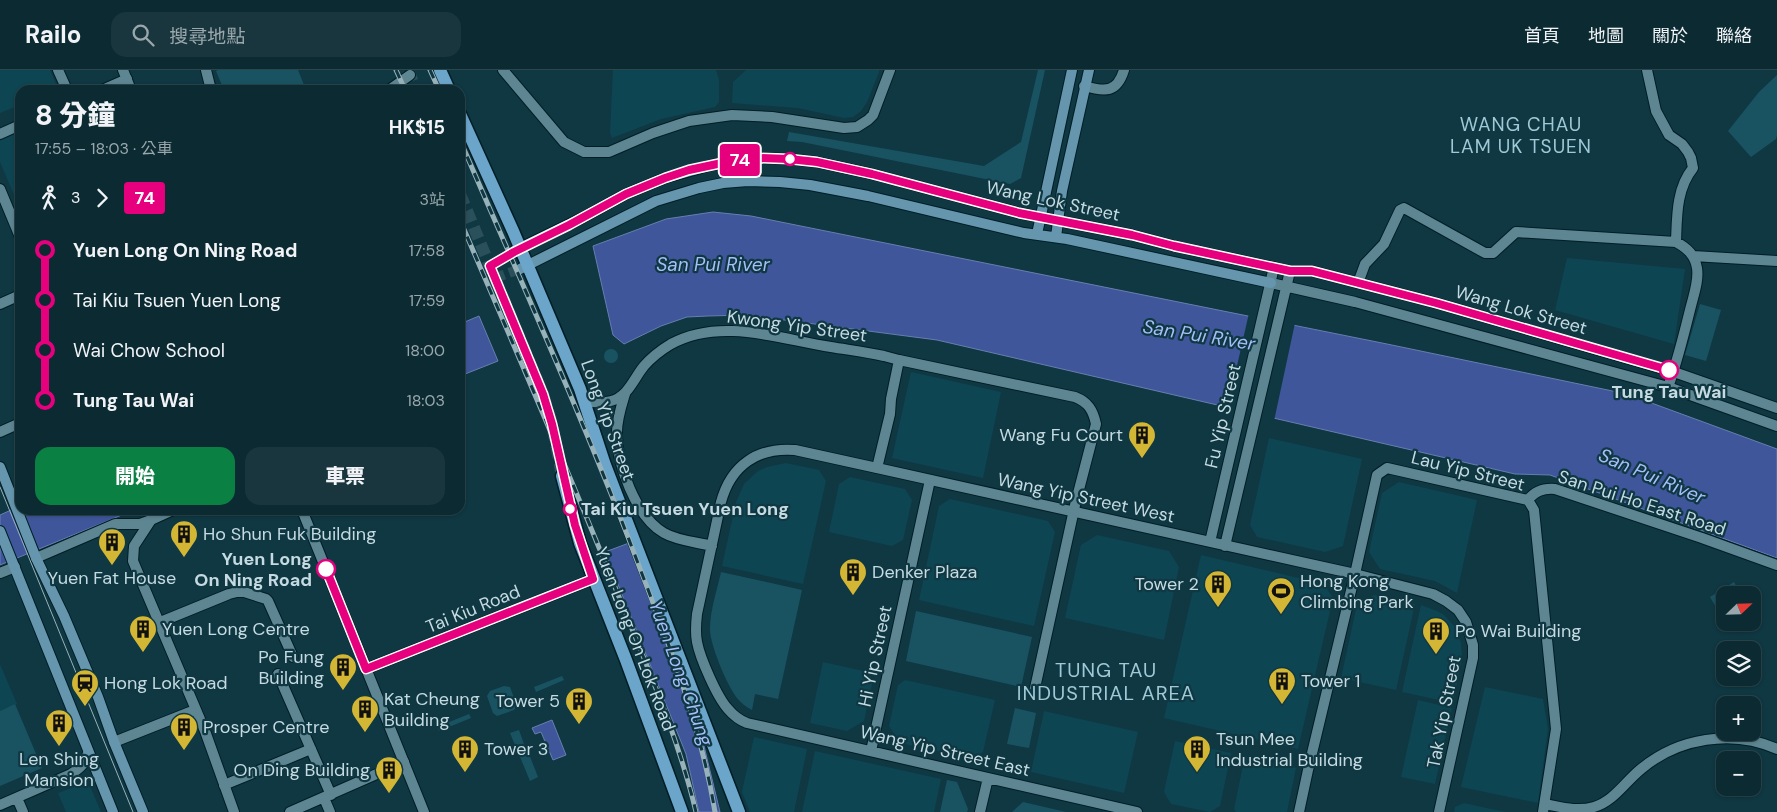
<!DOCTYPE html>
<html lang="zh-TW">
<head>
<meta charset="utf-8">
<style>
  :root { --surface:#0b2a32; --page:#19363e; --text:#f1f3f6; --muted:#9aa7ac; --line:#2b464d; --accent:#0b8043 }
  body { margin:0; font-family:"DM Sans","Noto Sans TC",sans-serif; background:var(--page); color:var(--text); height:100vh; display:flex; flex-direction:column; font-size:19px; white-space:nowrap }
  * { box-sizing:border-box; margin:0 }
  p { font-size:16px; color:var(--muted) }
  .icon { flex:none; width:28px; height:28px; fill:none; stroke:currentColor; stroke-width:2; stroke-linecap:round; stroke-linejoin:round }
  .map { position:relative; flex:1; overflow:hidden }
  .details { position:absolute; left:15px; top:15px; width:450px; height:430px; display:flex; flex-direction:column; background:var(--surface); border-radius:15px; box-shadow:0 1px 4px #0004,0 0 0 1px var(--line) }
  .details>* { flex:none }
  .badge { padding:0 10px; border-radius:4px; font-size:18px; line-height:32px }
  .needle { width:32px; rotate:67deg }
  .tools { position:absolute; left:1716px; top:516px; display:grid; gap:10px }
  .tools a { display:grid; place-items:center; width:45px; height:45px; border-radius:10px; background:var(--surface); box-shadow:0 1px 4px #0004,0 0 0 1px var(--line); font-size:25px }
  .map>.badge { position:absolute; translate:-50% -50%; box-shadow:0 0 0 2px #fff }
  .legs { display:flex; align-items:center; gap:8px; height:55px; padding:0 20px; font-size:16px }
  .legs p { margin-inline-start:auto }
  .headline { display:flex; align-items:center; justify-content:space-between; height:85px; padding:0 20px }
  h1 { font-size:28px; font-weight:800; line-height:38px }
  .primary-button { display:flex; gap:10px; margin-top:auto; padding:10px 20px }
  .primary-button a { flex:1; height:58px; border-radius:15px; background:var(--accent); color:#fff; font-size:20px; font-weight:800; line-height:58px; text-align:center }
  .primary-button a+a { background:var(--page); color:var(--text) }
  ul { padding:0 20px; list-style:none }
  li { display:flex; align-items:center; gap:18px; height:50px; font-size:19px }
  li i { display:grid; place-items:center; width:8px; height:100%; margin:0 6px; background:currentColor }
  li i::after { content:''; width:12px; height:12px; margin:-6px; border:4px solid; border-radius:50%; background:var(--surface) }
  li p { margin-inline-start:auto }
  li:first-child i { background:linear-gradient(#0000 50%,currentColor 0) }
  li:last-child i { background:linear-gradient(currentColor 50%,#0000 0) }
  header { display:flex; align-items:center; gap:30px; box-sizing:border-box; height:70px; padding:0 25px; background:var(--surface); border-bottom:1px solid var(--line) }
  header strong { font-size:24px }
  nav { display:flex; gap:28px; margin-inline-start:auto; font-size:18px }
  .search { width:350px; height:45px; background:var(--page); display:flex; align-items:center; gap:12px; box-sizing:border-box; padding:0 18px; border-radius:15px; color:var(--muted); font-size:19px }
  .map>svg:first-child { display:block }
  .built { fill:#0e4552 }
  .green { fill:#195362 }
  .water { fill:#3f569a; stroke:#677eaf }
  .pier { fill:#0f3843 }
  .lines { fill:none; stroke-linecap:round; stroke-linejoin:round }
  .secondary-tunnel { stroke:#2a505b; stroke-width:10; stroke-dasharray:10 5; stroke-linecap:butt }
  .primary-tunnel { stroke:#2a505b; stroke-width:12; stroke-dasharray:12 6; stroke-linecap:butt }
  .pedestrian-casing { stroke:#011e26; stroke-width:12 }
  .minor-casing { stroke:#011e26; stroke-width:12 }
  .tertiary-casing { stroke:#011e26; stroke-width:12 }
  .secondary-casing { stroke:#011e26; stroke-width:12 }
  .primary-casing { stroke:#011e26; stroke-width:15 }
  .pedestrian { stroke:#5e8692; stroke-width:10 }
  .minor { stroke:#5e8692; stroke-width:10 }
  .tertiary { stroke:#5e8692; stroke-width:10 }
  .secondary { stroke:#6596ae; stroke-width:10 }
  .primary { stroke:#6ca5ca; stroke-width:12 }
  .tram { stroke:#98b2ba; stroke-width:1 }
  .rail-casing { stroke:#98b2ba; stroke-width:5 }
  .rail { stroke:#0f3843; stroke-width:3; stroke-dasharray:9; stroke-linecap:butt }
  .line-1-casing { stroke:#fff; stroke-width:11 }
  .line-1 { stroke:#e6007e; stroke-width:8 }
  .stop-1-dot { fill:#fff; stroke:#e6007e; stroke-width:2.5 }
  .labels { text-anchor:middle; dominant-baseline:central; stroke-width:4.5; stroke-linejoin:round; paint-order:stroke }
  .street-label { font-size:18px; fill:#c5dae1; stroke:#0f3843 }
  .stop-label { font-size:18px; font-weight:bold; fill:#c5dae1; stroke:#0f3843 }
  .poi-label { font-size:18px; fill:#c5dae1; stroke:#0f3843; text-anchor:start }
  .neighbourhood-label { font-size:19px; letter-spacing:1px; fill:#9fc9d6; stroke:#0f3843 }
  .water-label { font-size:19px; font-style:italic; fill:#a8bef9; stroke:#0f3843 }
  .quarter-label { font-size:20px; letter-spacing:1px; fill:#9fc9d6; stroke:#0f3843 }
</style>
</head>
<body>
<header>
<strong>Railo</strong>
<div class="search"><svg class="icon" aria-label="search" viewBox="0 0 24 24"><circle cx="10" cy="10" r="6"/><path d="M15 15l6 6"/></svg>搜尋地點</div>
<nav><a>首頁</a><a>地圖</a><a>關於</a><a>聯絡</a></nav>
</header>
<div class="map">
<svg width="1777" height="742" viewBox="0 0 1777 742">
  <rect width="100%" height="100%" fill="#0f3843"/>
  <path class="built" d="M0 0H50L58 19 20 20V35L0 43Z
    M613 0H716L719 10V32L715 37 661 49 612 68 610 63Z
    M746 0H879V2L867 32 861 41 853 47 844 48 798 38 732 33 733 12Z
    M20 62V139L0 92V72L1 69Z
    M1567 188 1685 199 1674 274 1555 240Z
    M911 302 1001 322 983 408 892 388Z
    M1269 368 1362 389 1343 476 1325 482 1257 467 1250 455Z
    M786 393 819 400 826 411 803 514 722 496 736 432 744 414 758 401 767 397Z
    M850 407 905 419 912 430 903 470 892 476 829 462 839 414Z
    M1399 412 1477 430 1457 523 1435 511 1380 499 1369 482 1382 423Z
    M950 429 1048 451 1055 462 1034 556 919 530 939 436Z
    M1097 465 1169 481 1179 497 1164 570 1065 548 1081 475Z
    M1201 485 1324 514 1333 528 1298 679 1164 648Z
    M1374 525 1415 534 1396 620 1341 608 1357 535Z
    M1421 535 1437 541 1444 545 1455 557 1461 573 1462 589 1453 633 1402 622Z
    M823 592 868 602 873 610 864 651 847 661 810 653Z
    M0 594 17 634 0 641Z
    M905 610 995 630 983 682 973 689 900 673 889 656 898 615Z
    M1485 617 1543 629 1548 659 1538 733 1461 717Z
    M1418 630 1452 638 1435 714 1401 707Z
    M1044 641 1138 662 1124 723 1031 702Z
    M754 667 807 679 794 742H750L742 722Z
    M1175 671 1231 683 1220 736 1210 742 1171 734 1164 722Z
    M815 681 941 709 934 742H802Z
    M1245 686 1296 698 1287 742H1236L1234 739Z
    M82 714 90 716 101 742H66L58 723Z
    M1464 733 1491 739 1506 742H1454L1455 737Z"/>
  <path class="green" d="M218 0H298L306 20H224L216 1Z
    M1038 0H1045L1021 108 1010 114 802 72 787 71 789 62 984 96 1021 72Z
    M1777 5V65L1776 69 1751 87 1728 61 1759 22Z
    M1700 234 1721 240 1706 291 1685 285Z
    M604 286a7 7 0 1 1 14 0a7 7 0 1 1-14 0Z
    M721 502 802 520 778 629 755 624 752 640C746 637 741 633 737 628 727 615 710 575 710 559 710 541 717 520 721 502Z
    M1734 512 1741 525H1725V548L1723 549 1710 527Z
    M916 541 1032 567 1021 617 906 591Z
    M562 606 564 610 536 622 534 617Z
    M504 616 510 617 517 636 514 640 497 646 493 643 487 626 490 621Z
    M15 634 42 698 0 716V641Z
    M1015 638 1036 643 1029 678 1007 674Z
    M469 644 471 648 439 661 437 657Z
    M519 660 525 677 517 680 510 663Z
    M527 679 538 707 530 711 518 682Z
    M947 710 957 712 968 739 967 742H940Z
    M1023 732 1066 742H1012Z"/>
  <path class="water" d="M713 142 751 146 1387 274 1627 324 1777 379V488L1550 405 1515 404 937 270 746 245 708 246 687 247 661 256 624 274 613 265 593 176 666 149Z
    M479 246 498 291 460 306V254Z
    M20 436V440H134L0 495V445Z
    M629 473 649 519 704 676 720 742H699L686 684 605 482Z
    M552 650 566 685 553 690 541 662 535 664 532 658Z"/>
  <path class="pier" d="M1249 243 1295 253 1274 351 1227 340Z"/>
  <g class="lines">
    <path class="secondary-tunnel" d="M490 196 514 181
      M495 208 520 199"/>
    <path class="primary-tunnel" d="M408 0 416 20
      M460 124 543 324 552 354 562 406"/>
    <g class="pedestrian-casing">
      <path id="pedestrian" d="M206 0 211 20
        M0 234 20 225
        M36 488 115 454H140L151 450
        M0 503 15 497
        M278 604 331 725
        M114 672 190 642
        M224 715 311 679"/>
    </g>
    <g class="minor-casing">
      <path id="minor" d="M58 0 67 20
        M503 0 564 72 584 82H609L653 63 689 51 732 45 772 47 844 58 857 57 868 50 873 45 890 0
        M1647 0 1656 41 1669 65 1682 74 1688 82 1691 88 1693 98C1676 119 1677 147 1676 172
        M1084 16C1105 22 1117 23 1124 0
        M102 20 127 9
        M389 20 410 5
        M0 64 20 55
        M0 119 20 167
        M1693 186 1777 191
        M1358 213 1365 194 1384 174 1400 140 1404 138 1485 183H1493L1516 162 1676 172C1687 178 1695 185 1697 198 1699 210 1694 224 1691 236 1684 263 1678 290 1668 317
        M899 290 1075 327C1088 332 1093 340 1096 354L1075 435 1035 618
        M625 324C621 337 617 349 617 362 616 393 636 447 664 463 678 471 697 472 712 476
        M0 362 20 353
        M877 398 795 380C758 377 731 395 721 432L697 544C696 553 695 562 697 572 700 588 717 627 728 639 733 645 739 650 747 653L1137 742
        M1528 430C1535 421 1543 418 1555 419L1702 468 1777 495
        M173 440 151 450 134 476 133 491 205 661 234 742
        M1355 504 1377 405 1387 398 1528 430 1534 440 1556 659 1543 742
        M158 553 229 524 241 521 266 529 268 531 293 587
        M366 599 593 509
        M871 681 930 410
        M17 728 23 742
        M324 728 330 742
        M1545 734C1561 737 1577 742 1594 737 1614 731 1625 712 1641 699 1678 668 1732 659 1777 679
        M0 735 71 704C80 698 85 694 88 683
        M290 742 404 692
        M980 742 988 708"/>
    </g>
    <g class="tertiary-casing">
      <path id="tertiary" d="M123 0 131 20
        M1271 213 1355 232 1668 317 1777 356
        M585 332C593 332 603 333 611 331 628 327 634 308 644 296 651 288 661 280 671 274 721 247 779 269 831 277 849 280 866 282 884 286L899 290 891 329 890 344 877 398 1355 504 1433 524 1446 531 1458 540 1466 552 1473 575V588L1439 742
        M302 440 424 742
        M1210 472 1274 197
        M1225 476 1290 201H1312L1436 233 1674 302 1777 338
        M1299 742 1308 700 1355 504"/>
    </g>
    <g class="secondary-casing">
      <path id="secondary" d="M1037 164 1072 0
        M1056 167 1062 121 1089 0
        M514 181 582 148 626 124 665 108 712 95 760 88 789 89 817 92 872 104 1019 143 1132 165 1174 176 1290 201
        M520 199 656 131 699 118 723 113 748 111 780 112 810 115 868 126 1024 163 1067 169 1271 213
        M0 397 36 488 64 546 98 627 114 672 143 742
        M0 461 113 742"/>
    </g>
    <g class="primary-casing">
      <path id="primary" d="M440 0 449 20
        M460 44 513 161 580 319 605 395 739 742
        M562 406 580 473 626 590 682 742"/>
    </g>
    <use href="#pedestrian" class="pedestrian"/>
    <use href="#minor" class="minor"/>
    <use href="#tertiary" class="tertiary"/>
    <use href="#secondary" class="secondary"/>
    <use href="#primary" class="primary"/>
    <path class="tram" d="M0 417 133 742"/>
    <g class="rail-casing">
      <path id="rail" d="M396 0 405 20
        M430 0 439 20
        M460 70C521 212 585 352 639 496 670 577 701 657 715 742
        M460 150C513 274 567 397 617 522 646 594 678 666 696 742"/>
    </g>
    <use href="#rail" class="rail"/>
  </g>
  <g class="lines">
    <g class="line-1-casing">
      <path id="line-1" d="M326 499 366 599 593 509 575 455 552 354 543 324 490 196 514 182 569 155 626 124 665 108 689 100 736 90 760 88 789 89 817 92 872 104 1019 143 1132 165 1174 176 1290 201H1312L1436 233 1669 300"/>
    </g>
    <use href="#line-1" class="line-1"/>
  </g>
  <defs>
    <g id="building-pin" transform="scale(1.4375)"><path d="M0 17L-7.5 6A9.5 9.5 0 1 1 7.5 6Z" fill="#d4b635" stroke="#0f3843"/><path d="M-4-6H4V6H1V3H-1V6H-4ZM-2.5-4.3h1.7v1.8h-1.7ZM.8-4.3h1.7v1.8H.8ZM-2.5-1h1.7V.8h-1.7ZM.8-1h1.7V.8H.8Z" fill="#111"/></g>
    <g id="stadium-pin" transform="scale(1.4375)"><path d="M0 17L-7.5 6A9.5 9.5 0 1 1 7.5 6Z" fill="#d4b635" stroke="#0f3843"/><path d="M0-5a6.5 5 0 1 0 0 10a6.5 5 0 1 0 0-10ZM-3.5-1.8h7v3.6h-7Z" fill="#111"/></g>
    <g id="station-pin" transform="scale(1.4375)"><path d="M0 17L-7.5 6A9.5 9.5 0 1 1 7.5 6Z" fill="#d4b635" stroke="#0f3843"/><path d="M-3-6H3Q5-6 5-4V2Q5 4 3 4L4.5 6H3L1.5 4h-3L-3 6H-4.5L-3 4Q-5 4-5 2V-4Q-5-6-3-6ZM-3.5-4v3h7v-3ZM-3.5 1v1.5H-2V1ZM2 1v1.5H3.5V1Z" fill="#111"/></g>
  </defs>
  <g fill-rule="evenodd">
    <use href="#building-pin" x="1142" y="365"/>
    <use href="#building-pin" x="184" y="464"/>
    <use href="#building-pin" x="112" y="472"/>
    <use href="#building-pin" x="853" y="502"/>
    <use href="#building-pin" x="1218" y="514"/>
    <use href="#stadium-pin" x="1281" y="521"/>
    <use href="#building-pin" x="143" y="559"/>
    <use href="#building-pin" x="1436" y="561"/>
    <use href="#building-pin" x="343" y="597"/>
    <use href="#building-pin" x="1282" y="611"/>
    <use href="#station-pin" x="85" y="613"/>
    <use href="#building-pin" x="579" y="631"/>
    <use href="#building-pin" x="365" y="639"/>
    <use href="#building-pin" x="59" y="653"/>
    <use href="#building-pin" x="184" y="657"/>
    <use href="#building-pin" x="465" y="679"/>
    <use href="#building-pin" x="1197" y="679"/>
    <use href="#building-pin" x="389" y="700"/>
  </g>
  <g class="stop-1-dot">
    <circle cx="790" cy="89" r="6"/>
    <circle cx="1669" cy="300" r="9"/>
    <circle cx="570" cy="439" r="6"/>
    <circle cx="326" cy="499" r="9"/>
  </g>
  <g class="labels">
    <g class="street-label">
      <text transform="translate(1053 131) rotate(12)">Wang Lok Street</text>
      <text transform="translate(1521 240) rotate(16)">Wang Lok Street</text>
      <text transform="translate(797 256) rotate(8)">Kwong Yip Street</text>
      <text transform="translate(1223 346) rotate(-77)">Fu Yip Street</text>
      <text transform="translate(608 350) rotate(70)">Long Yip Street</text>
      <text transform="translate(1468 401) rotate(14)">Lau Yip Street</text>
      <text transform="translate(1086 428) rotate(12)">Wang Yip Street West</text>
      <text transform="translate(1642 433) rotate(18)">San Pui Ho East Road</text>
      <text transform="translate(473 539) rotate(-22)">Tai Kiu Road</text>
      <text transform="translate(635 569) rotate(69)">Yuen Long On Lok Road</text>
      <text transform="translate(875 586) rotate(-78)">Hi Yip Street</text>
      <text transform="translate(1444 642) rotate(-79)">Tak Yip Street</text>
      <text transform="translate(945 681) rotate(13)">Wang Yip Street East</text>
    </g>
    <g class="stop-label">
      <text x="1669" y="322">Tung Tau Wai</text>
      <text x="581" y="439" text-anchor="start">Tai Kiu Tsuen Yuen Long</text>
      <text x="312" y="489" text-anchor="end">Yuen Long<tspan x="312" dy="21">On Ning Road</tspan></text>
    </g>
    <g class="poi-label">
      <text x="1123" y="365" text-anchor="end">Wang Fu Court</text>
      <text x="203" y="464">Ho Shun Fuk Building</text>
      <text x="872" y="502">Denker Plaza</text>
      <text x="112" y="508" text-anchor="middle">Yuen Fat House</text>
      <text x="1300" y="511">Hong Kong<tspan x="1300" dy="21">Climbing Park</tspan></text>
      <text x="1199" y="514" text-anchor="end">Tower 2</text>
      <text x="162" y="559">Yuen Long Centre</text>
      <text x="1455" y="561">Po Wai Building</text>
      <text x="324" y="587" text-anchor="end">Po Fung<tspan x="324" dy="21">Building</tspan></text>
      <text x="1301" y="611">Tower 1</text>
      <text x="104" y="613">Hong Lok Road</text>
      <text x="384" y="629">Kat Cheung<tspan x="384" dy="21">Building</tspan></text>
      <text x="560" y="631" text-anchor="end">Tower 5</text>
      <text x="203" y="657">Prosper Centre</text>
      <text x="1216" y="669">Tsun Mee<tspan x="1216" dy="21">Industrial Building</tspan></text>
      <text x="484" y="679">Tower 3</text>
      <text x="59" y="689" text-anchor="middle">Len Shing<tspan x="59" dy="21">Mansion</tspan></text>
      <text x="370" y="700" text-anchor="end">On Ding Building</text>
    </g>
    <g class="neighbourhood-label">
      <text x="1521" y="54">WANG CHAU<tspan x="1521" dy="22">LAM UK TSUEN</tspan></text>
    </g>
    <g class="water-label">
      <text x="713" y="194">San Pui River</text>
      <text transform="translate(1199 265) rotate(9)">San Pui River</text>
      <text transform="translate(1652 406) rotate(23)">San Pui River</text>
      <text transform="translate(681 603) rotate(70)">Yuen Long Chung</text>
    </g>
    <g class="quarter-label">
      <text x="1106" y="600">TUNG TAU<tspan x="1106" dy="23">INDUSTRIAL AREA</tspan></text>
    </g>
  </g>
</svg>
<div class="tools">
<a><svg class="needle" viewBox="-14 -14 28 28"><path d="M0-13l5 13h-10z" fill="#e53935"/><path d="M0 13l5-13h-10z" fill="#9aa7ac"/></svg></a>
<a><svg class="icon" aria-label="layers" viewBox="0 0 24 24"><path d="M12 4l9 5-9 5-9-5zM3 14l9 5 9-5"/></svg></a>
<a>+</a>
<a>−</a>
</div>
<b class="badge" style="left:740px;top:90px;background:#e6007e;color:#fff">74</b>
<section class="details">
<div class="headline"><div><h1>8 分鐘</h1><p>17:55 – 18:03 · 公車</p></div><b>HK$15</b></div>
<div class="legs"><svg class="icon" aria-label="walk" viewBox="0 0 24 24"><circle cx="13" cy="4" r="2"/><path d="M13 8l-2 6 4 7M11 14l-3 7M7 12l3-4h3l4 4"/></svg>3<svg class="icon" aria-label="forward" viewBox="0 0 24 24"><path d="M9 5l7 7-7 7"/></svg><b class="badge" style="background:#e6007e;color:#fff">74</b><p>3站</p></div>
<ul>
<li><i style="color:#e6007e"></i><b>Yuen Long On Ning Road</b><p>17:58</p></li>
<li><i style="color:#e6007e"></i><span>Tai Kiu Tsuen Yuen Long</span><p>17:59</p></li>
<li><i style="color:#e6007e"></i><span>Wai Chow School</span><p>18:00</p></li>
<li><i style="color:#e6007e"></i><b>Tung Tau Wai</b><p>18:03</p></li>
</ul>
<div class="primary-button"><a>開始</a><a>車票</a></div>
</section>
</div>
</body>
</html>
